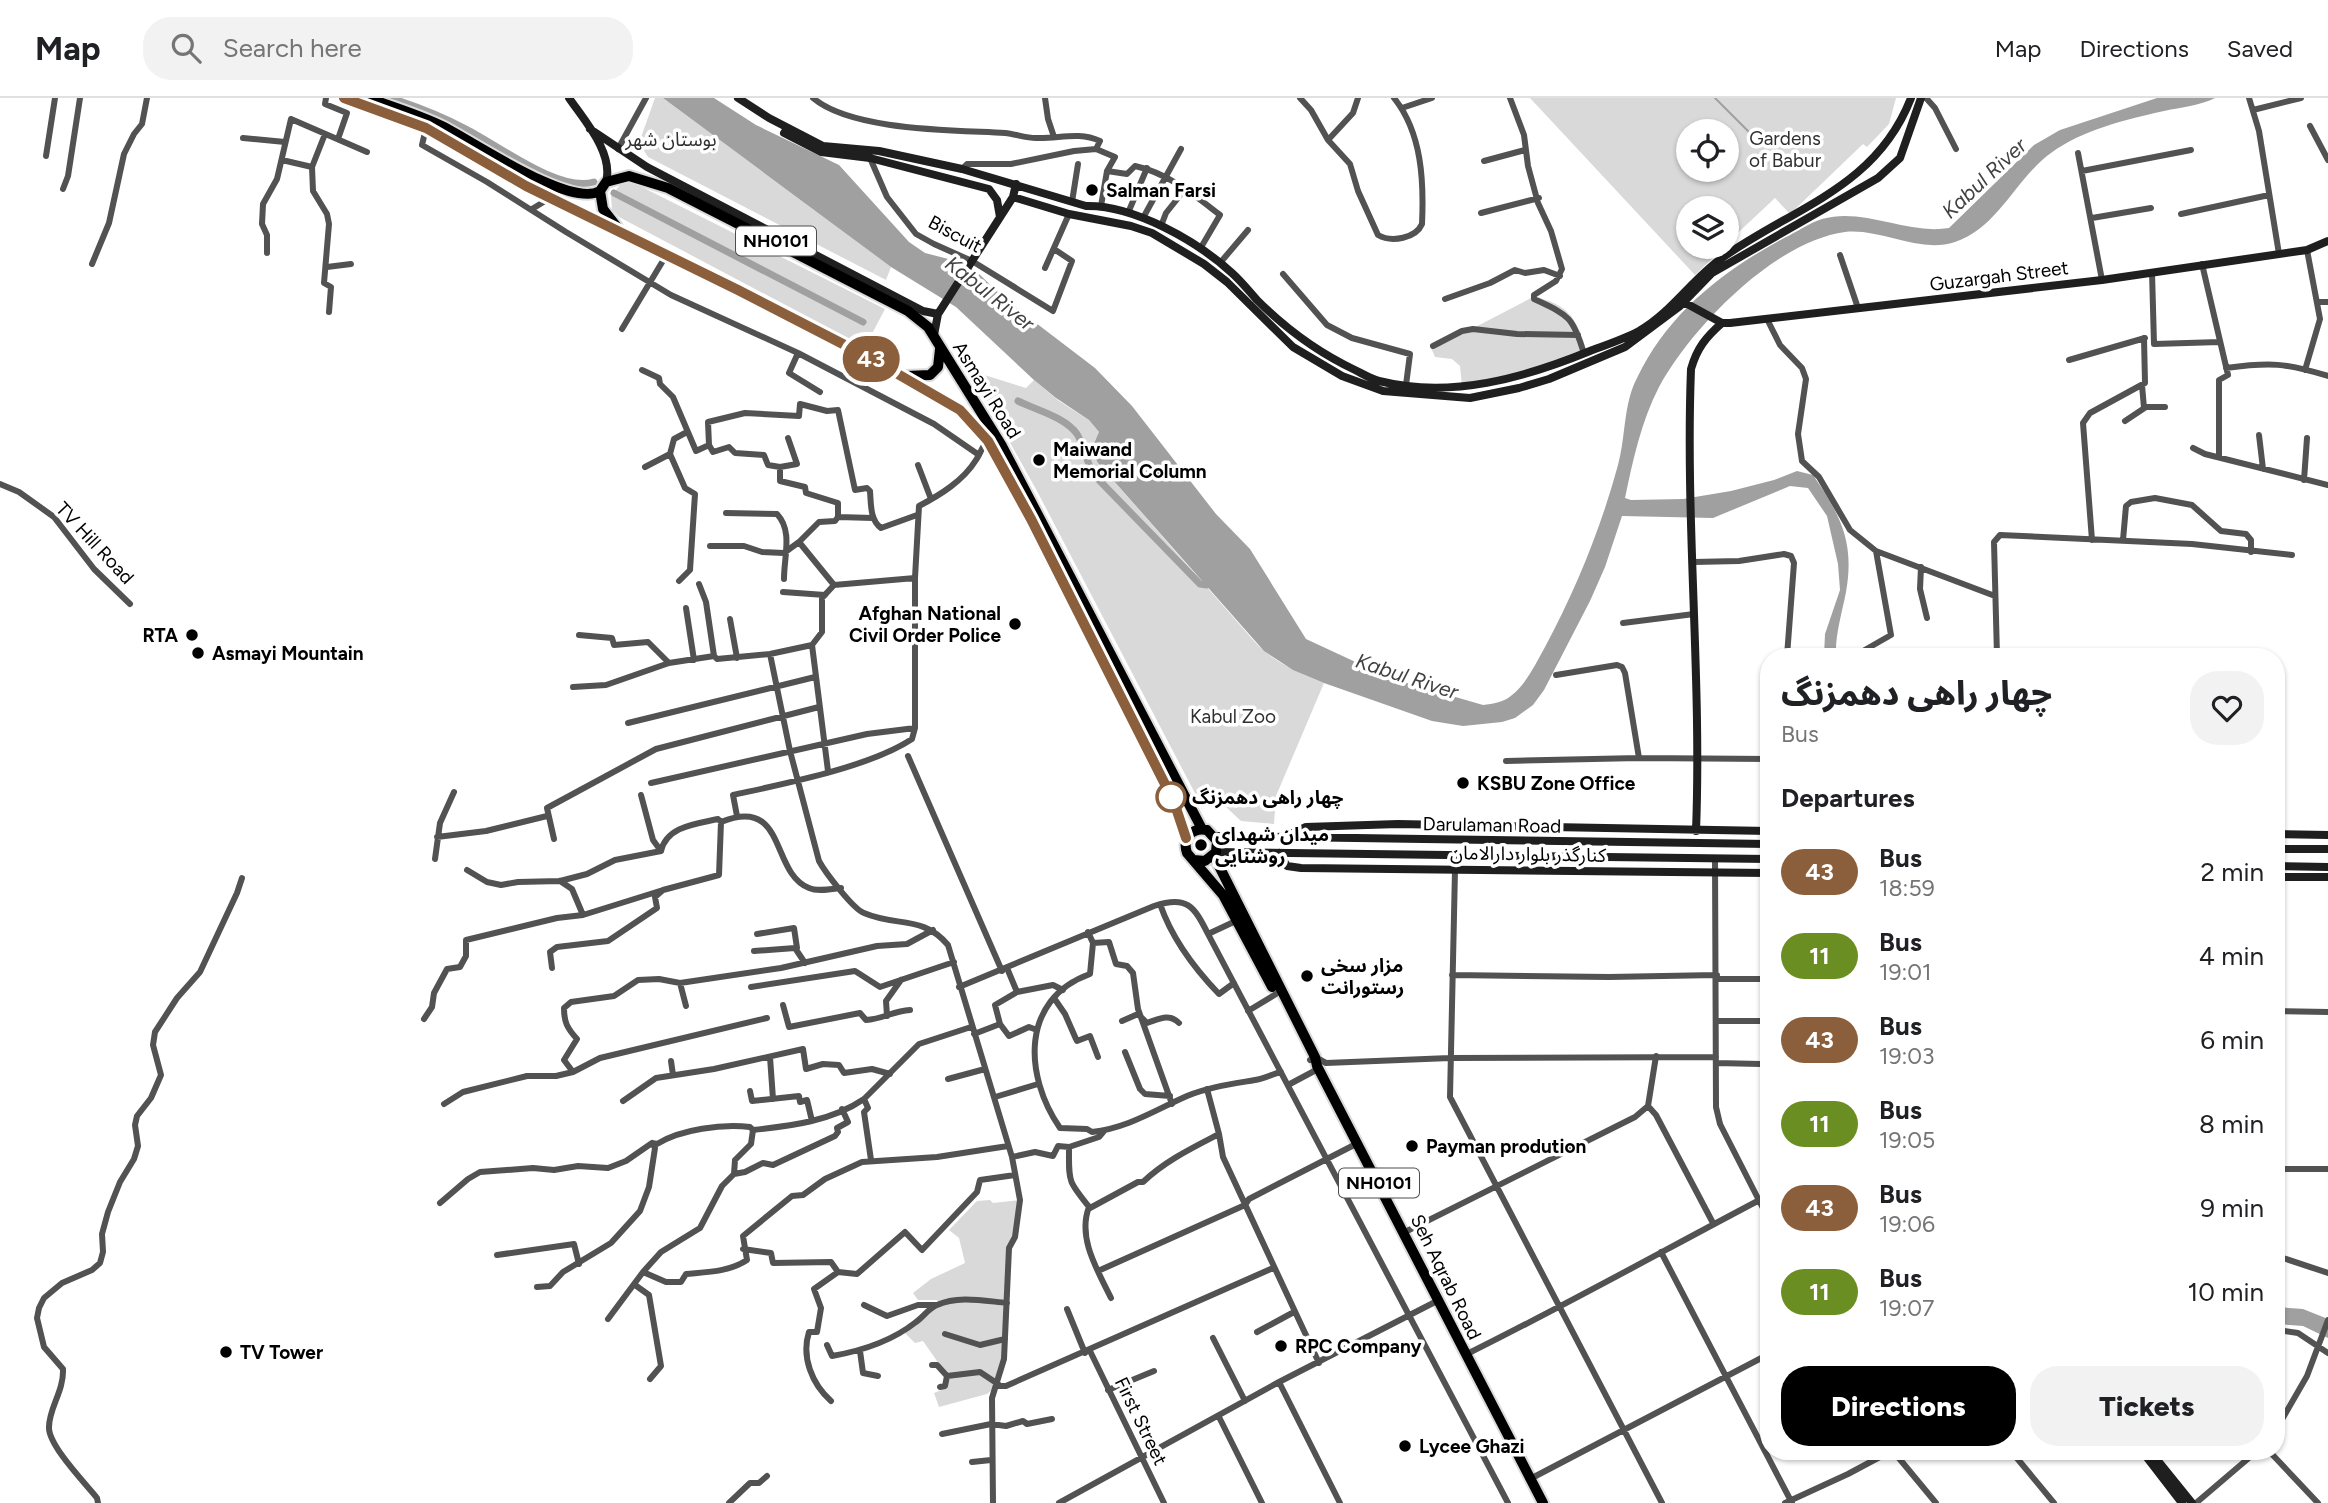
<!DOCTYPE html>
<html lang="en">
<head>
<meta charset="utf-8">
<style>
  :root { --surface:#fff; --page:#f2f2f2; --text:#202124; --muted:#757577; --line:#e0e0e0; --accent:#000 }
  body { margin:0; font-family:Figtree,"Noto Sans Arabic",sans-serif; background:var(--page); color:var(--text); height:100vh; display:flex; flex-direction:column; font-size:26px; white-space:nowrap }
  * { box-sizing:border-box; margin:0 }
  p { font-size:23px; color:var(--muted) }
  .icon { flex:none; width:38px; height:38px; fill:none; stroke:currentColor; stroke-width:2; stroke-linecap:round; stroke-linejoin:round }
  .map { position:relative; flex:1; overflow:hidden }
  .details { position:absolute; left:1760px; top:550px; width:525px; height:812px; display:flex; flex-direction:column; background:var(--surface); border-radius:28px; box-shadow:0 2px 5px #0004 }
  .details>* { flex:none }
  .badge { padding:0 14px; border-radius:23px; font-size:24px; line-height:46px }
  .fabs { position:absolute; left:1676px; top:21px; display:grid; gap:14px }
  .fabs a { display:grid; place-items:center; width:63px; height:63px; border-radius:50%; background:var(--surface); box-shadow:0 2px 5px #0004; font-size:35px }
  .map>.badge { position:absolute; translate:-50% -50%; box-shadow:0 0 0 4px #fff }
  h2 { padding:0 21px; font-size:26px; line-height:63px }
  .round { display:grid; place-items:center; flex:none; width:74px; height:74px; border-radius:28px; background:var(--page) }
  .headline { display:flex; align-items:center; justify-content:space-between; height:119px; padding:0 21px }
  h1 { font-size:33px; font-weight:800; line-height:52px }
  .cta { display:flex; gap:14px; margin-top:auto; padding:14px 21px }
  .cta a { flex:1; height:80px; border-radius:28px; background:var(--accent); color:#fff; font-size:28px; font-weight:800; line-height:80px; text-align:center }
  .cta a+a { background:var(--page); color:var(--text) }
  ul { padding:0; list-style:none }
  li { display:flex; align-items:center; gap:21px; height:84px; padding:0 21px }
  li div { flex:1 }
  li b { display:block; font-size:26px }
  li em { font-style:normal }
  li .badge { min-width:77px; font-weight:700; text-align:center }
  header { display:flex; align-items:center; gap:42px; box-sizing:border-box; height:98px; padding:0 35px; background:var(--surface); border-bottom:2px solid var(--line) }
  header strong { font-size:33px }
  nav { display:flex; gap:38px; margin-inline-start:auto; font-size:24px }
  .search { width:490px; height:63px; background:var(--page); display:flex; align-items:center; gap:18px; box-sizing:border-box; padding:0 24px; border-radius:28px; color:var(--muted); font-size:26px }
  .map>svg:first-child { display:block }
  .green { fill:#d9d9d9; fill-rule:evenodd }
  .water { fill:#a0a0a0 }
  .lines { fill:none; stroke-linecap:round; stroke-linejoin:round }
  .stream { stroke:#a0a0a0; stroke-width:2 }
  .canal { stroke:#a0a0a0; stroke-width:7 }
  .highway-casing { stroke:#dbdbdb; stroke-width:14 }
  .street { stroke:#525252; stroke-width:6 }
  .secondary { stroke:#1f1f1f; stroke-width:8 }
  .highway { stroke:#000; stroke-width:10 }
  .line-casing { stroke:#fff; stroke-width:16 }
  .line { stroke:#8b5e3c; stroke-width:10 }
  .poi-dot { fill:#000; stroke:#fff; stroke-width:2.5 }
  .stop-dot { fill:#fff; stroke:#8b5e3c; stroke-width:3.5 }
  .labels { text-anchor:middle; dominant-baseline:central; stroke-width:7; stroke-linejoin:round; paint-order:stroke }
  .shield { fill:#fff; stroke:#4c4c4c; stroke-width:2 }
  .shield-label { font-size:18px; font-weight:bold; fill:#000 }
  .park-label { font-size:19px; fill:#303030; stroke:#fff }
  .poi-label { font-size:19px; font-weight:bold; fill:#000; stroke:#fff; text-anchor:start }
  .street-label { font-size:19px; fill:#000; stroke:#fff }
  .stop-label { font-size:19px; font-weight:bold; fill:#000; stroke:#fff; text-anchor:start }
  .water-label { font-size:21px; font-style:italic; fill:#414141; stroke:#fff }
</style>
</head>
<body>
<header>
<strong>Map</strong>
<div class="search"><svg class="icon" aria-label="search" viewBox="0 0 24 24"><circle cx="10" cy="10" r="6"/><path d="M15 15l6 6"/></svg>Search here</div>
<nav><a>Map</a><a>Directions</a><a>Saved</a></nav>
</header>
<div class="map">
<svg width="2328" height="1405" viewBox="0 0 2328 1405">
  <rect width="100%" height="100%" fill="#fff"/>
  <path class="green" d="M655 0H663L891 169 886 182 648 59 639 45Z
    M1530 0H1896L1889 26 1867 49 1863 46 1790 116 1775 100 1727 145V110H1689V149H1724L1695 177ZM1689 33H1727V72H1689Z
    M628 84 636 86 885 211 865 249 619 119 612 112 611 98 620 87Z
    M1533 199C1569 205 1577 222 1587 254L1540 274 1462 288 1460 268 1452 261 1435 259 1432 252 1439 248Z
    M978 275 1026 290 1034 282 1059 303 1089 322 1099 334C1097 348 1089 351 1098 365L1254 543C1273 564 1298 574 1324 585L1276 698 1274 726 1241 723 1225 708 1198 701 1037 393 974 280Z
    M990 1102 993 1105 1020 1102 1019 1123 1010 1146 1005 1241 997 1288 987 1296 939 1309 934 1295 944 1291V1273L923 1243 915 1245 903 1233 940 1208 937 1202H918L913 1195 931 1181 965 1165 959 1140 949 1132 977 1103Z"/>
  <path class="water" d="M663 0H714L756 27 839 67 909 144 925 155 960 164 977 174 1006 202 1095 270 1132 308 1216 416 1250 451 1306 541 1390 580 1483 607C1493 606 1504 604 1512 597 1527 585 1536 565 1545 549 1576 491 1601 430 1618 367 1626 338 1623 307 1637 280 1668 215 1723 173 1784 140 1797 134 1809 125 1822 121 1864 109 1907 137 1949 130L2034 47 2060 32 2157 0H2215C2199 8 2182 9 2164 13 2127 21 2082 32 2051 55 2016 80 1998 130 1955 144 1919 156 1881 130 1845 134 1775 143 1691 230 1659 289 1641 324 1633 362 1625 400L1631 402 1683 401 1731 393 1774 382 1797 373 1813 377C1840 417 1855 443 1846 494 1842 515 1835 537 1836 558H1824L1825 536 1840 492 1838 466 1827 418 1808 390 1790 388 1713 420 1622 418 1605 469 1590 503 1544 592 1533 607 1515 620 1502 624 1463 628 1432 623 1324 585 1293 572 1264 553 1098 365 1091 353 1099 334 1089 322 1056 300 1034 282 956 209 891 169Z
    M2277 1209 2303 1211 2328 1221V1240L2303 1228 2277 1226Z"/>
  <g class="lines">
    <path class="stream" d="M1715 0 1756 41"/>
    <path class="canal" d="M390 0C416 8 441 18 466 31 498 47 559 95 594 84
      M614 95 863 224
      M1018 303C1036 312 1065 319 1077 336 1085 349 1086 365 1095 378L1200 486 1207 487 1213 481"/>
    <g class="highway-casing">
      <path id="highway" d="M344 0 426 30 525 88 738 192 870 260 960 312 988 343 1030 421 1174 704 1186 740
        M368 0C393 9 420 17 444 29 475 45 570 110 600 93
        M617 129 603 111 600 93 606 84 629 78 668 90 908 213 928 229 1002 348 1202 731
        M906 278 930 277 938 269 940 251
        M1214 758 1315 959 1317 968 1543 1405
        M1194 762 1205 763 1216 754 1217 743 1207 732C1192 729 1182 740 1187 755L1223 797 1272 889"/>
    </g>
    <path class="street" d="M326 0 325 6 347 15 338 41
      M813 0C852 33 954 32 1005 35 1015 36 1026 40 1036 40 1059 41 1078 33 1100 43L1096 51 1074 53 1011 66H967L962 71
      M1045 0 1048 21 1054 39
      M1300 0 1311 12 1328 42 1350 66 1358 93 1378 137C1392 145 1416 140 1422 126 1424 83 1422 35 1394 0
      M1510 0 1524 37 1528 68 1538 105 1551 133 1562 171 1556 183 1534 197V201C1568 217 1573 218 1584 256
      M1926 0 1935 10 1956 51
      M2249 0 2259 33 2279 156
      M1402 10 1432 0
      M2253 12 2301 0
      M2310 28 2328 62
      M426 30 422 47 487 84 566 134 671 197 798 255 934 326 979 357
      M325 36 312 69 313 93 327 116 329 126 324 185 331 189 329 214
      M243 40 285 44
      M1328 42 1353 15 1358 0
      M618 51 646 0
      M1096 51 1115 59 1107 73 1127 76 1135 68C1168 75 1194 97 1220 117L1200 151
      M2078 55 2102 182
      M46 58 55 0
      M870 60 887 99 916 136 934 146 972 163 1053 213 1072 163 1054 151
      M282 62 312 69
      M1484 63 1525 52
      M2082 73 2191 52
      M63 91 68 78 80 0
      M1072 104 1078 66
      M1101 108 1107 73
      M532 111 550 100
      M1128 115 1147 70
      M1481 115 1539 100
      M2181 116 2269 97
      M1143 120 1181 51
      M2092 120 2151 110
      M1161 128 1166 115 1186 90
      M267 155V137L262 126 263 106 277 81 291 21 367 54
      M1840 157 1858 210
      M1220 165 1248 132
      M92 166 109 125 124 56 134 36 142 26 147 0
      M2202 166 2228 277 2219 282V358
      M327 169 351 166
      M1045 170 1069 116
      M2152 174 2154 246 2220 244
      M1283 176 1327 227 1352 240 1410 256 1406 287
      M1445 201 1490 185 1515 172 1525 175 1544 172 1560 178
      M2317 204H2328
      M1767 221 1780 247 1802 270 1806 281 1798 336 1802 363 1819 379 1850 432 1876 453 1995 498
      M622 231 667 156
      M1433 248 1462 233 1473 231 1517 236 1578 237
      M798 255 789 275 820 294
      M2069 262 2145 240
      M2226 270C2271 264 2285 265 2328 278
      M642 272 659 280 660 286 673 299 696 353 709 347
      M2305 272 2320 221 2307 152
      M2142 287 2144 310
      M2125 323 2146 309H2165
      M2259 337 2263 371
      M2193 350 2205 356 2328 387
      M670 356 685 390 695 396 690 472 679 483
      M918 367 931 401
      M645 369 670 356 674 341 687 334
      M780 369 797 366 788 340
      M2304 382 2307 340
      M0 386 19 394 54 419 94 471 130 506
      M726 415 777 416C793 433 784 458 784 481
      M873 420 838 419V405L806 395 805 389 780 383V369L768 367 764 357 735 355 729 349 713 354 709 347 708 324 745 315 799 318 800 306 827 313 838 312 855 392 867 390 870 393C871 406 870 422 881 430L917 417
      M2092 442 2083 325 2090 315 2145 285 2144 240
      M2123 442 2126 408 2131 404 2155 400 2192 407 2221 433 2246 436 2251 442V454
      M710 448H744L762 454 784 455 799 444
      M1694 464 1739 463 1784 456 1791 458 1794 465 1787 558
      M1921 469 1920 491 1927 520
      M699 486 706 504 714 558
      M834 487 799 444 819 424 835 423 838 419
      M783 494 825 497
      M686 510 694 562
      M730 521 737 560
      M1623 525 1694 516
      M579 537 612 540 614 547 648 544 669 565
      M812 547 828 673
      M1863 553 1891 537 1876 453
      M770 556 790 653 819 763C825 774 853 811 864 815 896 829 923 817 948 847L1012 1059 1020 1102 1015 1139 1009 1150 1004 1261 992 1300 993 1405
      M1997 558 1994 444 2000 437 2192 446 2292 457
      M1556 577 1617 567 1622 569 1625 575 1639 660
      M573 589 606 587 669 565 714 558 717 561 770 556 812 547 822 534V500L834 487 915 480
      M628 625 815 579
      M908 658 1002 873
      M1506 663 1639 660 1769 661
      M651 685 867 636 915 630
      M641 697 653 742 661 753
      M737 718 733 697C783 686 870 669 912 641L915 630V480L919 408C940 397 963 383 976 362 981 355 981 349 988 343
      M437 739 486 733 547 718
      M554 741 547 710 656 651 819 609
      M435 761 440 725 454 694
      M1715 761 1716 1009 1720 1026 1769 1122
      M467 772 487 784 501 787 518 784 560 783 587 776 615 762 661 753C667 728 696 726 718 721L721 724C787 697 770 775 809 790 818 794 831 791 841 790
      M1455 772 1450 999 1662 1405
      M560 783 572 791 583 817
      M1160 806C1172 841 1193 869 1219 896L1234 885
      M1088 834 1093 845 1090 876C1020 901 1024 978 1060 1030L1087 1031 1092 1034C1128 1030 1155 1012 1187 998 1209 989 1232 986 1255 982 1264 981 1272 976 1281 974
      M757 836 794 830 797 850
      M1208 836 1238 822
      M1093 845 1109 844 1116 866 1127 868 1133 875 1138 911 1172 1006
      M754 853 795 850 805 865
      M552 870 550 854 557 849 608 843 657 810 655 799 663 792 719 777 721 724
      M1007 870 1017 894 1053 887 1063 892
      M1452 877 1609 879 1717 877
      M1717 881H1766
      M680 885 686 908
      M751 889 855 873 880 889 954 864
      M959 889 1154 808C1187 797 1194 808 1208 836L1508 1405
      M1054 900 1065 916 1076 941 1077 943 1090 938 1098 959
      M783 907 789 929 860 915 866 922C883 921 893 913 910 912
      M1248 913 1276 896
      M2277 913 2328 914
      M887 918 886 903 901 882
      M424 921 432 909 434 895 447 871 460 869 466 858V842L557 820 583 817 663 792
      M1122 923 1138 916 1147 925C1159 921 1169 915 1179 925
      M1717 923H1761
      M1000 926 995 907 1017 894
      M974 936 1000 926 1009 938 1029 929 1037 932
      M1125 954 1140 991 1145 996 1170 998
      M1656 958 1648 1008 1656 1017 1713 1125
      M770 959 773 1001
      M1310 962 1315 959 1326 965 1450 960 1716 959
      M671 963 673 977
      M1716 965 1761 966
      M573 974 564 962 577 941C567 930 564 924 564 910L571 904 614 898 638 882 659 881 680 885 781 870 877 848 907 846 933 832
      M948 981 985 971
      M1288 987 1318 971
      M750 993 752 1003 799 998 800 1004 807 1002 812 1023
      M995 999 1038 986
      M864 1001 868 1010 864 1014 871 1062
      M623 1003 656 980 714 971 803 951 806 971 823 966 839 967 844 975 872 971 890 976
      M444 1006 463 994 527 978H556L573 974 600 960 767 920
      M753 1032 751 1046 735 1062 734 1076 722 1088 700 1130 661 1154 643 1174 666 1184H681L686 1176C707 1174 729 1174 747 1162L743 1138 792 1098 803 1097 825 1081 862 1064 937 1059 1008 1048
      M1104 1033 1099 1039 1069 1049C1069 1084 1067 1082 1090 1110L1138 1084H1143C1165 1063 1192 1050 1219 1036L1207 991
      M1219 1036 1223 1059 1319 1265
      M1012 1059 1035 1054 1053 1058 1058 1048 1069 1049
      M2277 1071H2328
      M734 1076 745 1074 763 1065 773 1067 835 1038 838 1034 837 1030 848 1024 842 1011
      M440 1105 468 1081 480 1074 533 1070 554 1072 578 1068 608 1070 626 1063 652 1045 657 1046C681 1031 722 1026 750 1029L753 1032C791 1028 832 1023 864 1001L919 946 971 929
      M1089 1109C1077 1140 1098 1173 1111 1200
      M1405 1134 1635 1019 1648 1008
      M743 1151 771 1155 773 1165 831 1164 838 1174
      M1661 1154 1792 1405
      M497 1157 574 1146 579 1166
      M2277 1158 2328 1175
      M1098 1173 1245 1107 1249 1101 1358 1045
      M635 1187 649 1197 661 1268 650 1281
      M537 1189 550 1188 563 1174 611 1145 640 1113 649 1089 655 1050 652 1045
      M864 1207 887 1218 918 1207H936
      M1067 1211 1085 1255
      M608 1221 643 1174
      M2277 1232 2298 1235 2328 1255
      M1257 1234 1294 1214
      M945 1236 980 1247 1005 1241
      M1213 1240 1245 1303
      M827 1247 832 1258C861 1253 892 1243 916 1224 923 1219 929 1210 937 1207 958 1197 985 1203 1007 1205
      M860 1253 863 1275 878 1278
      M1090 1253 1164 1405
      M1465 1257C1568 1206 1668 1150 1769 1097
      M932 1267H937L947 1278 945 1288 940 1289
      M947 1278 980 1274 998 1286
      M1279 1284 1340 1405
      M997 1288H1006L1273 1170
      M1108 1292 1154 1273
      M831 1303C812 1286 801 1259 809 1234H817L821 1210 814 1191 838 1174 857 1176 905 1134 922 1152 977 1094 980 1082 1015 1077
      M1219 1319 1262 1405
      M2277 1330 2307 1278 2328 1222
      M942 1336 991 1326 1006 1328 1023 1323 1027 1326 1052 1321
      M1893 1353 1936 1405
      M2011 1353 2054 1405
      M2269 1353 2318 1405
      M972 1364 991 1362
      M1530 1381 1769 1256
      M98 1405 97 1400C85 1385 48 1347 49 1329 49 1310 64 1293 63 1271L44 1249 37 1220 39 1210 44 1200 62 1185 92 1172 100 1165 103 1154 102 1136 108 1114 120 1084 134 1061 138 1048 135 1027 137 1018 151 1000 161 977 153 947 155 934 177 900 200 874 237 795 242 780
      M729 1405 750 1385H759L767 1378
      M1059 1405 1279 1284 1439 1202
      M1785 1405 1848 1376 1891 1353
      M2196 1405 2257 1353"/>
    <path class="secondary" d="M569 0C584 22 614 55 606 84
      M738 0 769 20 823 48 879 53 962 71 1086 108C1134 107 1197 143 1232 175 1241 183 1249 193 1257 202 1287 232 1317 254 1355 272 1363 276 1371 281 1379 283 1451 301 1524 280 1590 253 1606 247 1624 241 1639 233 1671 215 1692 181 1722 160 1794 109 1876 90 1911 0
      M590 31 647 69 923 213 938 216
      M784 35 821 54 870 60 989 91 997 102 1000 119
      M1013 99 1069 116 1131 128 1152 135 1204 166 1227 184 1293 249 1342 278 1383 293 1470 300 1519 290 1549 281 1625 249 1680 208 1712 175 1878 80 1900 60 1921 0
      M1680 202 1722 225H1730L2102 182 2307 152 2328 143
      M934 237 938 216 1013 99 1016 86
      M1696 733C1702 579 1685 425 1691 271 1697 250 1706 239 1722 225
      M2277 736 2328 737
      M1215 738 1769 746
      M1282 740 1306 729 1398 726 1769 733
      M2277 751H2328
      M1216 754 1769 761
      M1279 755 1287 768 1301 770 1769 775
      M2277 768 2328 769
      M2277 779H2328
      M2142 1353 2182 1405
      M2150 1353 2192 1405"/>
    <use href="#highway" class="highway"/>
  </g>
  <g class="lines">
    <g class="line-casing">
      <path id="line" d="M344 0 426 30 526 88 738 192 870 260 960 312 988 343 1031 421 1174 704 1186 740"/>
    </g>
    <use href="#line" class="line"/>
  </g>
  <g class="poi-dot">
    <circle cx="1092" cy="92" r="7"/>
    <circle cx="1039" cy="362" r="7"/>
    <circle cx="1015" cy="526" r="7"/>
    <circle cx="192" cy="537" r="7"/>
    <circle cx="198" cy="555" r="7"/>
    <circle cx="1463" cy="685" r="7"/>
    <circle cx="1201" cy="747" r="7"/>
    <circle cx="1307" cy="878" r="7"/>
    <circle cx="1412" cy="1048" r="7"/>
    <circle cx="1281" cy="1248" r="7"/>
    <circle cx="226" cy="1254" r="7"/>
    <circle cx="1405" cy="1348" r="7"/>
  </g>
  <circle class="stop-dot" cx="1171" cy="699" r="14"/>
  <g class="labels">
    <g class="shield">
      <rect x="736" y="128.5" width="80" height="29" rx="5"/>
      <rect x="1339" y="1070.5" width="80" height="29" rx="5"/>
    </g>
    <g class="shield-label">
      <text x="776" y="143">NH0101</text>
      <text x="1379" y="1085">NH0101</text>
    </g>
    <g class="park-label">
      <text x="1785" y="40">Gardens<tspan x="1785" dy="22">of Babur</tspan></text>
      <text x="671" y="41">بوستان شهر</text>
      <text x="1233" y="618">Kabul Zoo</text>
    </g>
    <g class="poi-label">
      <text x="1106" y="92">Salman Farsi</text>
      <text x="1053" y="351">Maiwand<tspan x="1053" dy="22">Memorial Column</tspan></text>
      <text x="1001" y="515" text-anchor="end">Afghan National<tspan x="1001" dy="22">Civil Order Police</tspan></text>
      <text x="178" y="537" text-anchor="end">RTA</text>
      <text x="212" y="555">Asmayi Mountain</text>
      <text x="1477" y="685">KSBU Zone Office</text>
      <text x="1215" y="736">میدان شهدای<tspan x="1215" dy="22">روشنایی</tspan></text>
      <text x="1321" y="867">مزار سخی<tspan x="1321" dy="22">رستورانت</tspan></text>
      <text x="1426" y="1048">Payman prodution</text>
      <text x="1295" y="1248">RPC Company</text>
      <text x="240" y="1254">TV Tower</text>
      <text x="1419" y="1348">Lycee Ghazi</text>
    </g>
    <g class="street-label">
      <text transform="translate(955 136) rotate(28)">Biscuit</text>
      <text transform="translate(1999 178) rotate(-7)">Guzargah Street</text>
      <text transform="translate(987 292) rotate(58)">Asmayi Road</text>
      <text transform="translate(95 445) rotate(47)">TV Hill Road</text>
      <text transform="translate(1492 727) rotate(1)">Darulaman Road</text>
      <text transform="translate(1528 756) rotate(1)">کنارگذر بلوار دارالامان</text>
      <text transform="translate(1446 1179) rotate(64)">Seh Aqrab Road</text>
      <text transform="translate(1141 1323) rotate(64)">First Street</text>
    </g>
    <g class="stop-label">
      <text x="1192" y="699">چهار راهی دهمزنگ</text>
    </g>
    <g class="water-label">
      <text transform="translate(1984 80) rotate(-43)">Kabul River</text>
      <text transform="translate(990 195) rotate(38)">Kabul River</text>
      <text transform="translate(1407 578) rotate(18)">Kabul River</text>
    </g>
  </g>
</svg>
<div class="fabs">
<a><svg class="icon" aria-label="locate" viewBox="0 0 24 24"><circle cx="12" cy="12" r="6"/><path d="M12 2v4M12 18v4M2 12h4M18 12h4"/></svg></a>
<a><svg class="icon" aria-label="layers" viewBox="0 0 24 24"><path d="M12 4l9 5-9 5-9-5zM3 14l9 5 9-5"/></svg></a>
</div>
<b class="badge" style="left:871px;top:261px;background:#8b5e3c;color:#fff">43</b>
<section class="details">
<div class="headline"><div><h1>چهار راهی دهمزنگ</h1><p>Bus</p></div><a class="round"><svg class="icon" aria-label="heart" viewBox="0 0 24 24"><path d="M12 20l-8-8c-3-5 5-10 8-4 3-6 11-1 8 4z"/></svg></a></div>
<h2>Departures</h2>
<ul>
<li><span class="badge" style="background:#8b5e3c;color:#fff">43</span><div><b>Bus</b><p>18:59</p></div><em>2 min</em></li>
<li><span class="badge" style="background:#6b8e23;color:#fff">11</span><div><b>Bus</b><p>19:01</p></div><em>4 min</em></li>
<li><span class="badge" style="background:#8b5e3c;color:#fff">43</span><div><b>Bus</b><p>19:03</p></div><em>6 min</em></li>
<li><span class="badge" style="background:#6b8e23;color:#fff">11</span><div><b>Bus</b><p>19:05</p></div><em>8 min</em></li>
<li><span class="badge" style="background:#8b5e3c;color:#fff">43</span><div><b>Bus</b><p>19:06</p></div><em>9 min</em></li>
<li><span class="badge" style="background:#6b8e23;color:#fff">11</span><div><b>Bus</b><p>19:07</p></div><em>10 min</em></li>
</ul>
<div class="cta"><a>Directions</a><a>Tickets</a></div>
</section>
</div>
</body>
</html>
